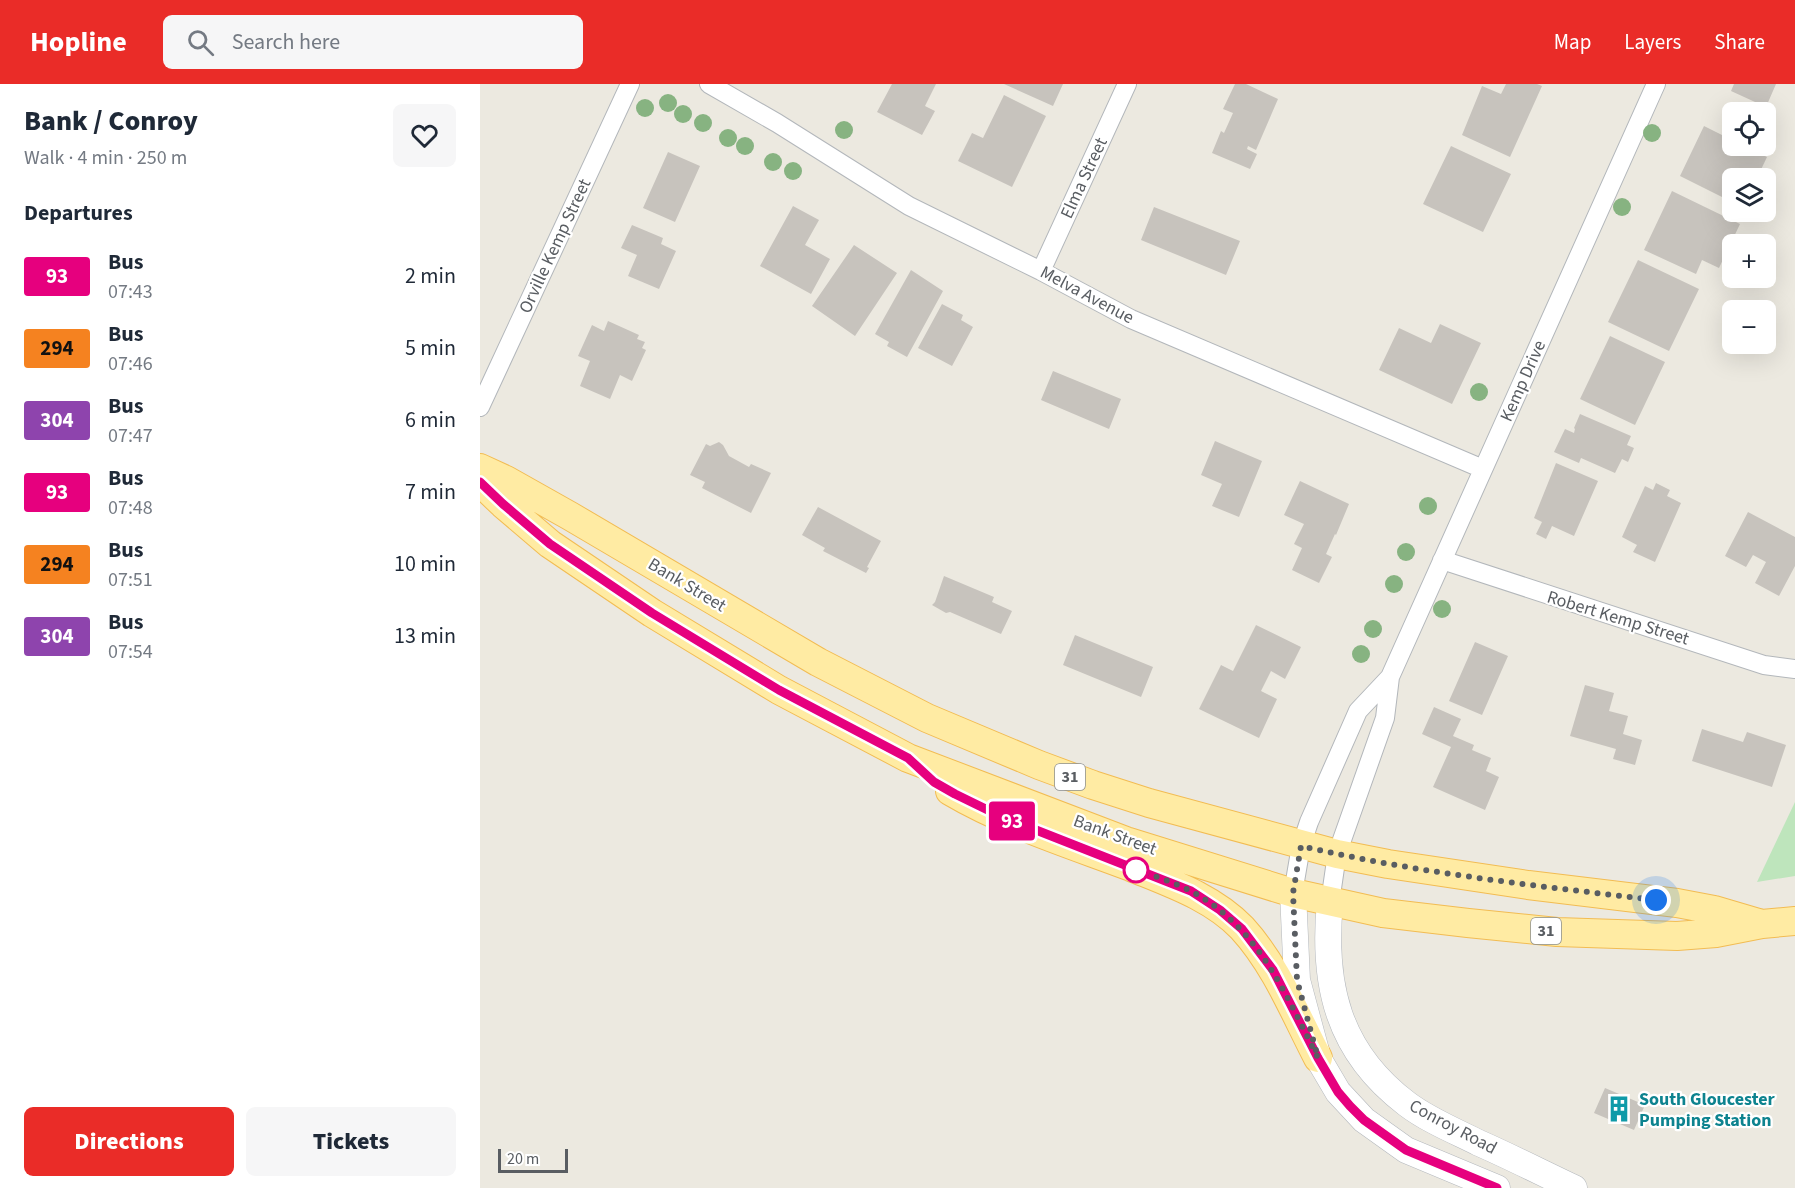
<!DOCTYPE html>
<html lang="en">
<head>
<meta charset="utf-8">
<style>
  :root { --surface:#fff; --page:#f6f6f7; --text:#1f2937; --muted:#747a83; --accent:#ea2c28 }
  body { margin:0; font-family:"Source Sans 3",sans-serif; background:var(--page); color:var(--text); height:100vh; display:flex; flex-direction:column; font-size:22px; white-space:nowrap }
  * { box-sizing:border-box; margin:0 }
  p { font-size:20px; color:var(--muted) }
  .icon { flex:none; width:33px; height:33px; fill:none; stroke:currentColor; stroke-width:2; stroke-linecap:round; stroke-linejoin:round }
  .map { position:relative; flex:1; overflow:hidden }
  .panel { display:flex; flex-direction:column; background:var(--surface); width:480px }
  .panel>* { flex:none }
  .badge { padding:0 12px; border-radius:4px; font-size:21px; line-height:39px }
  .controls { position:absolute; left:1242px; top:18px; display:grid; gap:12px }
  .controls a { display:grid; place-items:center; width:54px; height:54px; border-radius:9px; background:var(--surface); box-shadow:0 6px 24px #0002; font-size:30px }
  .scale { position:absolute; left:18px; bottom:15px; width:70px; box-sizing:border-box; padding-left:6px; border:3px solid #595d62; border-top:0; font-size:16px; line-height:21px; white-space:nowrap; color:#595d62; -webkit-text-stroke:4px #fff; paint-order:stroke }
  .you { position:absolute; width:30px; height:30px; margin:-15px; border:4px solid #fff; border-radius:50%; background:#1a73e8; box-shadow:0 0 0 9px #1a73e833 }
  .map>.badge { position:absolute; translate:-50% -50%; box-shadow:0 0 0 3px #fff }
  h2 { padding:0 24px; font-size:22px; line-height:54px }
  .round { display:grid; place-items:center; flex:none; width:63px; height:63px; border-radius:9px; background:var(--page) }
  .overview { display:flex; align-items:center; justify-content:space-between; height:102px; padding:0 24px }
  h1 { font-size:28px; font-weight:800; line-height:45px }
  .cta { display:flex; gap:12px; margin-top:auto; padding:12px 24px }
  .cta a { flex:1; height:69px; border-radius:9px; background:var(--accent); color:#fff; font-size:24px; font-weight:800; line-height:69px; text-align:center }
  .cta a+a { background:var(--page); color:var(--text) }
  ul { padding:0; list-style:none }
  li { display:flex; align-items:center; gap:18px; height:72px; padding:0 24px }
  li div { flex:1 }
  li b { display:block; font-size:22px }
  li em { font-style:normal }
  li .badge { min-width:66px; font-weight:700; text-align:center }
  header { display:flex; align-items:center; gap:36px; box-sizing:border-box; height:84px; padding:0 30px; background:var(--accent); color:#fff }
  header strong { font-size:28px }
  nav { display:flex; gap:33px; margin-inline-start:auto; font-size:21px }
  .search { width:420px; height:54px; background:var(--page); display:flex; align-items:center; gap:15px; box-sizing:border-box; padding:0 21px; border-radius:9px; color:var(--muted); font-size:22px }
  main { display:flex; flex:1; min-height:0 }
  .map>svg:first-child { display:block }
  .green { fill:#bee5bc }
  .building { fill:#c7c3bd }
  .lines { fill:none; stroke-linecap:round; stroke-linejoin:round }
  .minor-casing { stroke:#b3b7bb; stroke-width:20 }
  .secondary-casing { stroke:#b4b8bd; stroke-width:27 }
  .primary-casing { stroke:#f2bc53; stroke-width:30 }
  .minor { stroke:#fff; stroke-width:18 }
  .secondary { stroke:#fff; stroke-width:26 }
  .primary { stroke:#ffeba3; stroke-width:28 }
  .tree { fill:#87b381 }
  .line-casing { stroke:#fff; stroke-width:14 }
  .line { stroke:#e6007e; stroke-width:9 }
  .walk { stroke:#595d62; stroke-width:6; stroke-dasharray:0 10.8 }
  .stop-dot { fill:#fff; stroke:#e6007e; stroke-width:3 }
  .labels { text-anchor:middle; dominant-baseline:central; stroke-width:4.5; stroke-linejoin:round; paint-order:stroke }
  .shield { fill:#fff; stroke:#8b8e91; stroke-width:1.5 }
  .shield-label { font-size:16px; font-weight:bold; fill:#595d62 }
  .street-label { font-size:18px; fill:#595d62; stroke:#fff }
  .culture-label { font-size:18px; font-weight:bold; fill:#0d838f; stroke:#fff; text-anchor:start }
</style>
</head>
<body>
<header>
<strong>Hopline</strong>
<div class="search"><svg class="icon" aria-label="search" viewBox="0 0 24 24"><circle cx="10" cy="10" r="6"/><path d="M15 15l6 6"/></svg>Search here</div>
<nav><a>Map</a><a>Layers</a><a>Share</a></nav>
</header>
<main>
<section class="panel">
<div class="overview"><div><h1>Bank / Conroy</h1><p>Walk · 4 min · 250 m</p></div><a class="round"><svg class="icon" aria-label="heart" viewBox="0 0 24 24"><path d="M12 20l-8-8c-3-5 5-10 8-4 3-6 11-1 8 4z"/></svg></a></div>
<h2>Departures</h2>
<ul>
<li><span class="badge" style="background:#e6007e;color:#fff">93</span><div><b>Bus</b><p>07:43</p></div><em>2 min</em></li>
<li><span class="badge" style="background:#f58220;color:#111">294</span><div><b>Bus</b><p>07:46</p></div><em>5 min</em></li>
<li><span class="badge" style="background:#8e44ad;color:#fff">304</span><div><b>Bus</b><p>07:47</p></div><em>6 min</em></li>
<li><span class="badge" style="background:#e6007e;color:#fff">93</span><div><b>Bus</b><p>07:48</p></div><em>7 min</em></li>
<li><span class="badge" style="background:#f58220;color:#111">294</span><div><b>Bus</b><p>07:51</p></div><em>10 min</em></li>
<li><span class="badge" style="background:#8e44ad;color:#fff">304</span><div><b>Bus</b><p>07:54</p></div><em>13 min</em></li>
</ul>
<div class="cta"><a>Directions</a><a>Tickets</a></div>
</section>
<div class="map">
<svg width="1315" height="1104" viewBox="0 0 1315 1104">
  <rect width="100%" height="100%" fill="#ece9e0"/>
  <path class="green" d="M1315 718V792L1277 798Z"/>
  <path class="building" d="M412 0H456L445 22 455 27 442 51 397 28Z
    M524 0H583L573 22Z
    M755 0H766L798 15 776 66 768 62 767 65 777 70 770 85 732 69 741 47 744 49 753 29 743 25Z
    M1026 0H1057L1062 2 1030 73 982 51 1002 2 1021 10Z
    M1254 0H1296L1286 23 1251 7Z
    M524 11 566 32 532 103 478 77 492 49 503 54Z
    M1224 42 1252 56V62H1264L1287 73 1277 94H1252V118L1200 92Z
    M971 62 1031 90 1003 148 943 120Z
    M188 68 220 82 195 138 163 124Z
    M1192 107 1260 140 1239 184 1222 176 1216 190 1164 166Z
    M313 122 339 136 325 161 350 175 331 210 280 182Z
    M674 123 760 157 746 191 661 156Z
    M152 141 183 154 181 160 196 167 179 205 148 192 157 171 141 164Z
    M374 161 417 189 375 252 332 222Z
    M1158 176 1219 205 1189 267 1128 238Z
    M431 186 463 207 427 273 407 262 409 258 395 250Z
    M462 220 483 231 481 236 493 243 472 282 438 264Z
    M128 237 159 251 157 255 165 258 162 264 166 266 152 297 140 291 130 315 100 302 110 277 98 272 112 241 124 247Z
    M960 240 1001 259 972 320 899 286 919 244 951 259Z
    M1130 252 1185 278 1155 341 1100 315Z
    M573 287 641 315 629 345 561 316Z
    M1100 330 1151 352 1147 361 1154 364 1148 378 1142 375 1135 389 1101 374 1099 379 1074 368 1085 345 1094 349 1095 345 1094 344Z
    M735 357 782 377 759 433 732 422 742 400 721 391Z
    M239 358 243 361 249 372 269 383 271 380 291 389 271 429 222 404 225 398 210 391 226 360 230 362Z
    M1076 379 1118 397 1094 452 1072 442 1066 455 1056 450 1062 438 1054 434Z
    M820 397 869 420 856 451 855 450 846 470 852 473 839 499 812 486 822 464 814 460 824 440 804 431Z
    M1176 399 1190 406 1187 412 1201 419 1175 478 1153 468 1157 461 1142 453 1165 402 1173 406Z
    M338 423 401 457 387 483 389 484 386 489 343 467 345 464 322 451Z
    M1268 428 1315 453V482L1299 512 1275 499 1286 478 1273 471 1266 483 1245 472Z
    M464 492 514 513 512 518 532 527 521 550 470 528 466 529 452 521 455 518Z
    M776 541 821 563 805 595 791 587 781 607 797 615 779 654 719 625 741 581 753 587Z
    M595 551 673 583 661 613 583 581Z
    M995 558 1028 572 1002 631 969 617Z
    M1105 601 1134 609 1129 627 1148 632 1143 650 1162 656 1155 681 1133 675 1136 665 1090 652Z
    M954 623 981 635 973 652 994 661 992 666 1011 674 1006 687 1019 693 1005 726 953 703 971 663 942 650Z
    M1222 645 1263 658 1267 648 1306 661 1292 703 1212 677Z
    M1125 1004 1165 1021 1154 1046 1114 1029Z"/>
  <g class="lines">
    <g class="minor-casing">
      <path id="minor" d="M229 0 297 39 429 122 561 187 651 235 1003 385
        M561 187 647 0
        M0 323 150 0
        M962 476 1284 581 1315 585
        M813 809 821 762 829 738 878 627 910 593
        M850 818 857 770 905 634 910 593 1176 0"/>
    </g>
    <g class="secondary-casing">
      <path id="secondary" d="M813 809 817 896 838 974 858 1008 884 1036 926 1066 1017 1104
        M850 818C842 901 858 968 927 1020 948 1036 975 1047 999 1059 1031 1073 1062 1089 1094 1104"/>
    </g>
    <g class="primary-casing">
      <path id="primary" d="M0 384 26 396 90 432 338 578 447 634 559 681 613 701 669 719 857 770 908 780 1048 801 1197 819 1234 826 1278 839
        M0 398 23 420 70 460 172 529 299 606 428 674 646 757 813 809 903 829 988 839 1077 848 1197 852 1236 849 1282 840 1315 837
        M470 707C526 740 590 760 651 783 690 799 732 813 762 844 796 881 815 930 838 974"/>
    </g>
    <use href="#minor" class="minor"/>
    <use href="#secondary" class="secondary"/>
    <use href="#primary" class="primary"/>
  </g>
  <g class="tree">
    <circle cx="188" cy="19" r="9"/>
    <circle cx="165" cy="24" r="9"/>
    <circle cx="203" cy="30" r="9"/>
    <circle cx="223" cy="39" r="9"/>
    <circle cx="364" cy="46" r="9"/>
    <circle cx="1172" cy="49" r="9"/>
    <circle cx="248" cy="54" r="9"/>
    <circle cx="265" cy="62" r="9"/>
    <circle cx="293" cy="78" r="9"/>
    <circle cx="313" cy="87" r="9"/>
    <circle cx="1142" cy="123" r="9"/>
    <circle cx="999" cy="308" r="9"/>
    <circle cx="948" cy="422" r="9"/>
    <circle cx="926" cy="468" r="9"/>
    <circle cx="914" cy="500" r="9"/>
    <circle cx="962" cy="525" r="9"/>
    <circle cx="893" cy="545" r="9"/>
    <circle cx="881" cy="570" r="9"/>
  </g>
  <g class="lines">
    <g class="line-casing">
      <path id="line" d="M0 398 23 420 70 460 172 529 299 606 428 674 454 698 475 710 518 731 711 807 740 826 762 845 793 886 838 974 858 1008 870 1022 884 1036 926 1066 1017 1104"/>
    </g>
    <use href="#line" class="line"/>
    <path class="walk" d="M656 786 646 782C668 790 691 797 711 807 779 844 805 909 838 974L817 896 813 809 821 762C938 789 1057 802 1176 816"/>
  </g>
  <defs>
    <g id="building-bare" transform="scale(2.07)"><path d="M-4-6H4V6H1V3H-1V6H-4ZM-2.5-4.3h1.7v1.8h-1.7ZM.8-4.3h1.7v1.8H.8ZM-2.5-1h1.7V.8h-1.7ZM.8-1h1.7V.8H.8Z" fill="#0f9aa8" stroke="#fff" stroke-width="2.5" paint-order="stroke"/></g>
  </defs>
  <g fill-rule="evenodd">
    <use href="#building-bare" x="1139" y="1025"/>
  </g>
  <circle class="stop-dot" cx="656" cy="786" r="12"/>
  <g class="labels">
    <g class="shield">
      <rect x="575" y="680" width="30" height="26" rx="4.5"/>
      <rect x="1051" y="834" width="30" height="26" rx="4.5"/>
    </g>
    <g class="shield-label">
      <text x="590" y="693">31</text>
      <text x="1066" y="847">31</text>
    </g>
    <g class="street-label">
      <text transform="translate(604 94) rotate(-65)">Elma Street</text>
      <text transform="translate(75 162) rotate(-65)">Orville Kemp Street</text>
      <text transform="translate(607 211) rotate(28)">Melva Avenue</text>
      <text transform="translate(1043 297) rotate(-66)">Kemp Drive</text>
      <text transform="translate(207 501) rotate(31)">Bank Street</text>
      <text transform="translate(1138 534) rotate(17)">Robert Kemp Street</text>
      <text transform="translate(635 751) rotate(20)">Bank Street</text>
      <text transform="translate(973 1043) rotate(28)">Conroy Road</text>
    </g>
    <g class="culture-label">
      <text x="1159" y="1015">South Gloucester<tspan x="1159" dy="21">Pumping Station</tspan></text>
    </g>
  </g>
</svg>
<div class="controls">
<a><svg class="icon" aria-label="locate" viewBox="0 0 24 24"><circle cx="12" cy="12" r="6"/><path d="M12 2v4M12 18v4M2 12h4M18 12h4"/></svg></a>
<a><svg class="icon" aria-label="layers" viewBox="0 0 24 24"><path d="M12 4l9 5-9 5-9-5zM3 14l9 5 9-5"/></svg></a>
<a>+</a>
<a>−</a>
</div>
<div class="scale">20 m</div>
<div class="you" style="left:1176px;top:816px"></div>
<b class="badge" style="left:532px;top:737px;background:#e6007e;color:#fff">93</b>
</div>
</main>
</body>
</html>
